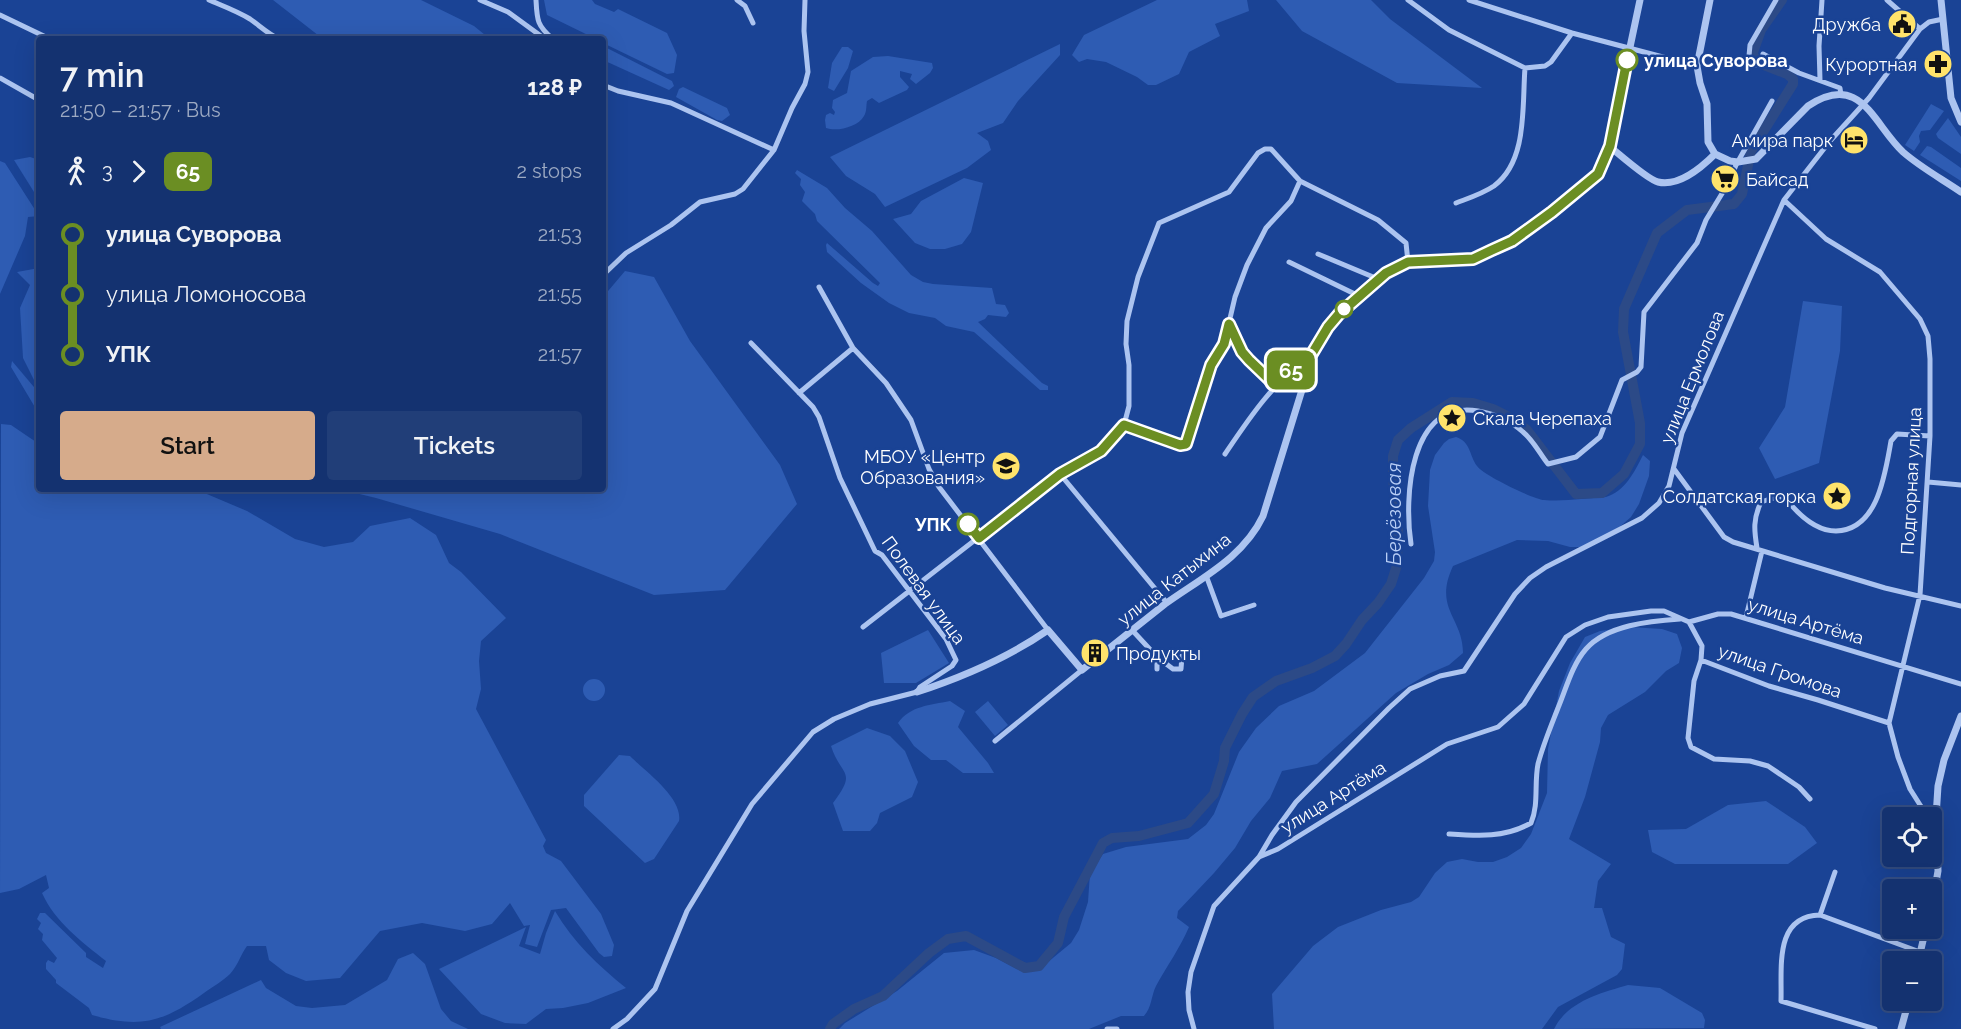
<!DOCTYPE html>
<html lang="en">
<head>
<meta charset="utf-8">
<style>
  :root { --surface:#143270; --page:#213e78; --text:#f1f3f6; --muted:#9daac3; --line:#334d83; --accent:#d6ab8b }
  body { margin:0; font-family:Raleway,sans-serif; background:var(--page); color:var(--text); height:100vh; display:flex; flex-direction:column; font-size:22px; white-space:nowrap }
  * { box-sizing:border-box; margin:0 }
  p { font-size:20px; color:var(--muted) }
  .icon { flex:none; width:33px; height:33px; fill:none; stroke:currentColor; stroke-width:2; stroke-linecap:round; stroke-linejoin:round }
  .map { position:relative; flex:1; overflow:hidden }
  .drawer { position:absolute; left:36px; top:36px; width:570px; height:456px; display:flex; flex-direction:column; background:var(--surface); border-radius:6px; box-shadow:0 6px 24px #0002,0 0 0 2px var(--line) }
  .drawer>* { flex:none }
  .badge { padding:0 12px; border-radius:9px; font-size:21px; line-height:39px }
  .fabs { position:absolute; left:1882px; top:807px; display:grid; gap:12px }
  .fabs a { display:grid; place-items:center; width:60px; height:60px; border-radius:6px; background:var(--surface); box-shadow:0 6px 24px #0002,0 0 0 2px var(--line); font-size:30px }
  .map>.badge { position:absolute; translate:-50% -50%; box-shadow:0 0 0 3px #fff }
  .legs { display:flex; align-items:center; gap:9px; height:66px; padding:0 24px; font-size:20px }
  .legs p { margin-inline-start:auto }
  .overview { display:flex; align-items:center; justify-content:space-between; height:102px; padding:0 24px }
  h1 { font-size:33px; font-weight:600; line-height:45px }
  .primary-button { display:flex; gap:12px; margin-top:auto; padding:12px 24px }
  .primary-button a { flex:1; height:69px; border-radius:6px; background:var(--accent); color:#111; font-size:24px; font-weight:600; line-height:69px; text-align:center }
  .primary-button a+a { background:var(--page); color:var(--text) }
  ul { padding:0 24px; list-style:none }
  li { display:flex; align-items:center; gap:21px; height:60px; font-size:22px }
  li i { display:grid; place-items:center; width:9px; height:100%; margin:0 8px; background:currentColor }
  li i::after { content:''; width:15px; height:15px; margin:-8px; border:4px solid; border-radius:50%; background:var(--surface) }
  li p { margin-inline-start:auto }
  li:first-child i { background:linear-gradient(#0000 50%,currentColor 0) }
  li:last-child i { background:linear-gradient(currentColor 50%,#0000 0) }
  .map>svg:first-child { display:block }
  .green { fill:#2e5cb3 }
  .lines { fill:none; stroke-linecap:round; stroke-linejoin:round }
  .river { stroke:#2c4a87; stroke-width:10 }
  .minor { stroke:#acc4f0; stroke-width:5 }
  .tertiary { stroke:#acc4f0; stroke-width:7 }
  .line-1-casing { stroke:#fff; stroke-width:14 }
  .line-1 { stroke:#6b8e23; stroke-width:9 }
  .stop-1-dot { fill:#fff; stroke:#6b8e23; stroke-width:3 }
  .labels { text-anchor:middle; dominant-baseline:central; stroke-width:5; stroke-linejoin:round; paint-order:stroke }
  .poi-label { font-size:18px; fill:#fff; stroke:#1a4395; text-anchor:end }
  .stop-label { font-size:18px; font-weight:bold; fill:#fff; stroke:#1a4395; text-anchor:start }
  .street-label { font-size:18px; fill:#fff; stroke:#1a4395 }
  .water-label { font-size:20px; font-style:italic; fill:#b8cef6; stroke:#1a4395 }
</style>
</head>
<body>
<div class="map">
<svg width="1961" height="1029" viewBox="0 0 1961 1029">
  <rect width="100%" height="100%" fill="#1a4395"/>
  <path class="green" d="M273 0H421L474 26 490 39H323Z
    M544 0H592L595 4 614 12 618 9 667 33 677 55 674 73 667 74 603 43V39H596L547 15Z
    M1157 0H1247L1249 11 1215 24 1220 36 1189 52 1179 74 1156 85H1148L1137 77 1106 62 1087 59 1079 62 1072 55 1084 35Z
    M1276 0H1371L1390 19 1482 88 1397 83 1302 31Z
    M1060 44V55L1018 101 1003 123 977 133 988 141 991 150 967 168 885 207 875 194 846 176 830 157Z
    M603 46 672 81 674 86 669 90 603 60Z
    M842 47H848L853 51 848 68 834 91 828 88 832 63Z
    M888 56 932 63 933 68 930 73 916 84 910 79 912 74 900 71V77L909 87 907 90 879 103 872 98 867 101C866 106 867 111 864 116 858 127 837 132 826 128L825 120 826 115 830 113 834 115 835 112 832 108 833 100 847 93 851 71 873 57Z
    M683 87 727 108 730 115 722 121 717 120 676 97 679 89Z
    M1931 104 1944 111 1930 130 1921 131 1919 136 1920 142 1914 151 1905 145Z
    M1948 118 1961 137V154L1938 138 1936 134Z
    M1927 146 1931 147 1961 168V181L1920 155Z
    M30 157 39 160V200L14 160Z
    M0 161 5 163 39 216 28 217 25 236 0 294Z
    M797 170 827 188 845 208 872 231 911 275 923 282 933 284 992 288 996 304 1005 305 1009 313 1006 317 988 315 985 319 978 322 1042 383 1048 386V390H1040L974 332 946 326 935 318 909 313 889 303 861 283 827 252 826 245 827 243 873 283 878 286 880 283 817 221 815 214 802 201 805 192 800 185 801 179 795 173Z
    M964 178 983 183 971 232 962 244 945 249H930L915 243 893 219 911 214 921 201Z
    M39 268V390L23 358 20 308 30 285 17 272Z
    M625 271 654 277 690 341 780 465 797 504 725 590 654 595 500 534 376 498 343 490V489H603V297Z
    M1803 301 1842 306 1840 351 1819 463 1775 479 1759 448 1785 407Z
    M12 361 39 393V414L11 367Z
    M1 424 11 425 39 444V489H195L247 511 295 539 324 547 353 542 370 526 410 518 436 535 449 563 461 572 506 618 481 641 479 661 481 689 476 709 546 840 543 846 546 853 561 861 601 914 614 945 612 956 604 957 599 953 566 908 551 910 537 947 525 944 530 925 524 926 510 903 492 924 465 931 422 923 380 931 340 978 306 981 286 973 269 960 266 946H247C241 954 237 967 230 974 223 981 212 987 204 993 163 1022 141 1029 92 1015L89 1008 56 983V980L46 969V963L48 960 54 963 57 958 42 940 43 934 38 929 41 923 37 919 40 913H45L86 953V957L103 968 106 961C82 942 55 922 42 893L49 888 46 875 19 889 0 893Z
    M1456 437C1471 442 1469 455 1477 466 1483 475 1533 499 1544 500 1564 502 1586 498 1606 497 1625 491 1634 473 1643 455L1650 461 1649 476 1639 504 1631 517 1607 538 1586 547H1570L1548 541 1517 540 1453 566C1433 609 1463 617 1463 653L1449 665 1428 674 1396 693 1317 764 1282 771 1270 798 1251 821 1235 848 1214 873 1178 911 1177 918 1189 927C1180 948 1167 966 1156 986 1151 996 1152 1007 1144 1016H1121L1089 1029H839L845 1023 897 991 944 953 974 950 996 958 1021 971H1035L1042 967 1071 943 1079 930 1088 902 1090 873 1103 854 1126 847 1188 839 1206 825 1214 814 1239 752 1256 728 1279 706 1314 691 1365 653 1424 578 1434 561 1435 552 1428 506 1430 470 1435 455 1444 443 1449 439Z
    M1630 627 1662 629 1677 634 1682 648 1679 663 1666 671 1645 692 1608 715 1601 728 1600 742 1585 797 1569 839 1611 864 1598 881 1594 908H1602L1611 937 1625 944 1622 969 1617 975 1558 1007 1542 1029H1274L1272 994 1313 946 1338 927 1381 910 1411 902 1419 897 1435 873 1447 862 1462 859 1478 862H1493L1507 857 1521 848 1531 834 1547 793 1548 749 1559 691 1570 663 1585 637 1600 631Z
    M928 630 949 663 916 683H884L881 653Z
    M583 690a11 11 0 1 1 22 0a11 11 0 1 1-22 0Z
    M950 701 965 711 958 727 988 763 994 773H963L946 760H931L914 746 898 723C910 706 930 705 950 701Z
    M988 701 1008 725 995 736 975 712Z
    M867 728 890 736 905 751 918 782 912 797 880 813 877 823 870 831H843L833 803C858 770 841 777 831 746Z
    M619 755 630 756C646 772 683 798 679 821L654 859 645 863 584 806V795Z
    M1766 801 1805 827 1817 843 1788 864H1675L1652 852 1648 830 1686 829 1728 805Z
    M555 911C573 942 599 966 626 988L588 1003 563 1008 546 1009 526 1024 505 1023 481 1014 439 969 526 927 519 946 540 954 546 933Z
    M413 953 425 964 441 1009 451 1021 468 1029H161L160 1027 261 980 266 988 296 1006 312 1008 345 1005 387 980 398 959Z
    M1628 985 1660 988 1702 1013 1705 1020 1704 1028 1554 1029C1568 1001 1601 993 1628 985Z"/>
  <g class="lines">
    <path class="river" d="M830 1029 833 1024 854 1009 883 996 929 953 948 939 966 936 1025 968 1039 966 1058 943 1064 917 1103 843 1112 838 1139 836 1188 823 1214 794 1224 761 1225 748 1242 714 1253 697 1276 681 1312 668 1335 656 1346 644 1362 620 1378 603 1391 584 1397 565 1398 526 1393 479V456L1398 440 1411 428 1452 402 1473 403 1493 409 1513 419 1527 430 1576 494 1602 493 1624 474 1640 444V423L1623 332 1624 309 1657 233 1687 210 1734 204 1742 194 1751 151 1793 84V79L1787 74 1764 65 1752 55 1761 30 1782 0"/>
    <path class="minor" d="M209 0C223 6 237 11 250 19 260 26 268 34 279 39
      M480 0 508 12 545 39
      M536 0C537 20 537 26 553 39
      M737 0 745 6 753 23
      M1408 0 1449 30 1525 68 1545 66 1551 62 1572 33
      M1469 0 1572 33 1697 66
      M1887 0 1920 29
      M0 15 50 39
      M1763 54 1799 73 1840 88 1841 95
      M1756 65 1749 56 1750 45 1776 0
      M0 78 39 100
      M1820 80 1819 46 1822 0
      M603 85 618 91 671 103 774 150
      M1784 200 1826 239 1880 272 1920 319 1928 336 1930 359V436L1920 595 1889 723 1898 757 1910 789 1922 808 1924 818
      M1456 203C1469 198 1482 194 1494 186 1528 161 1522 105 1525 68
      M1318 254 1378 279
      M1289 262 1359 296
      M603 275 626 253 671 225 700 202 735 194 743 189 774 150 792 108 805 84 808 72 804 31 805 0
      M819 287 853 348 886 383 911 420 929 469 939 487 1048 630
      M1229 324 1242 352 1249 360 1275 385
      M799 393 853 348
      M1124 425 1180 445 1186 444 1211 365 1224 344 1235 297 1247 265 1266 228 1291 201 1300 181
      M1225 454C1250 417 1273 382 1310 357
      M1674 469 1724 537 1733 542 1885 588 1961 606
      M1060 474 1167 603
      M1928 482 1961 485
      M1411 544C1404 498 1409 399 1478 411 1495 414 1510 420 1523 432 1533 440 1540 454 1548 464L1576 457 1600 437 1622 380 1637 372 1641 367 1644 312 1697 243 1706 220 1729 182 1736 165 1772 101
      M1757 548C1754 530 1753 519 1761 502L1773 498 1787 500C1799 515 1816 531 1836 531 1878 530 1885 474 1891 441L1897 434 1930 436
      M1207 578 1221 616 1254 605
      M1746 617 1762 551
      M1689 622 1702 646 1701 660 1694 681 1688 738 1691 747 1714 759 1750 761 1768 766 1799 787 1810 799
      M863 627 1060 474 1101 451 1124 425 1129 406V365L1126 344 1127 321 1138 277 1159 223 1229 192 1258 153 1265 149H1271L1300 181 1378 220 1406 243 1408 262
      M1132 630 1157 657V669
      M1157 657 1173 669H1181L1182 656
      M1701 660 1769 686 1818 700 1889 723
      M995 741 1082 670
      M1449 834C1478 836 1505 838 1531 823 1539 804 1534 784 1538 764 1543 745 1551 726 1558 708 1566 689 1572 665 1586 649 1607 625 1650 621 1680 619
      M1259 857 1278 849 1447 744 1498 727 1524 704 1566 637 1585 625 1608 617 1651 611H1664L1689 622 1718 614H1731L1961 684
      M1835 872 1820 915C1774 916 1782 967 1781 1001L1875 1029
      M1820 915 1920 952
      M613 1029 627 1019 655 989 687 911 752 804 813 732 834 719 870 704 917 692 920 687 952 666 956 660 946 639 882 555 875 551 840 478 819 417 813 407 751 343
      M1107 1029H1117
      M1194 1029 1189 1010 1188 992 1191 972 1214 906 1259 857 1272 835 1296 802 1389 708 1410 689 1440 676 1464 671 1515 594 1530 578 1546 567 1642 518 1659 503 1669 486 1682 433 1784 200 1830 141 1869 98 1920 29 1929 22 1943 19"/>
    <path class="tertiary" d="M1710 0 1697 66 1700 83 1707 104 1708 142 1715 154 1730 161 1738 162 1756 159 1808 106C1861 71 1873 124 1903 152 1920 167 1942 179 1961 192
      M1941 0 1951 98 1961 122
      M1609 146C1619 154 1648 180 1658 182 1679 187 1702 167 1715 154
      M917 692C963 677 1009 657 1048 630L1082 670C1110 648 1137 626 1165 604 1201 578 1243 558 1263 516L1306 377 1310 357 1328 327 1386 273 1408 262 1473 259 1512 241 1552 212 1598 174 1609 146 1640 0
      M1932 905 1938 871 1936 817 1938 786 1944 760 1961 716
      M1918 962 1926 928
      M1901 1029 1909 1000"/>
  </g>
  <g class="lines">
    <g class="line-1-casing">
      <path id="line-1" d="M968 524 979 538 1060 474 1101 451 1124 425 1180 445 1186 444 1211 365 1224 344 1229 324 1242 352 1249 360 1275 385 1292 369 1310 357 1328 327 1339 314 1386 273 1408 262 1473 259 1492 250 1512 241 1552 212 1598 174 1610 146 1627 60"/>
    </g>
    <use href="#line-1" class="line-1"/>
  </g>
  <defs>
    <g id="civic-disc" transform="scale(1.5)"><circle r="9.5" fill="#ffe36b" stroke="#1a4395"/><path d="M-.6-6.5H3V-4.5H.6V-3L4-1V1h2V6H-6V1h2V-1L-.6-3ZM-1.2 2.5V6h2.4V2.5Z" fill="#111"/></g>
    <g id="pharmacy-disc" transform="scale(1.5)"><circle r="9.5" fill="#ffe36b" stroke="#1a4395"/><path d="M-2-6h4v4h4v4h-4v4h-4v-4h-4v-4h4Z" fill="#111"/></g>
    <g id="hotel-disc" transform="scale(1.5)"><circle r="9.5" fill="#ffe36b" stroke="#1a4395"/><path d="M-6-4.5h1.5V1H6V5H4.5V3h-9V5H-6ZM-4 0a1.8 1.8 0 1 1 3.6 0ZM.5 0V-2.5h3Q6-2.5 6 0Z" fill="#111"/></g>
    <g id="supermarket-disc" transform="scale(1.5)"><circle r="9.5" fill="#ffe36b" stroke="#1a4395"/><path d="M-6-5.5h2.5l.6 2H6L4.5 2H-2.5L-4.4-4H-6ZM-1.5 3.2a1.3 1.3 0 1 0 .1 0ZM3 3.2a1.3 1.3 0 1 0 .1 0Z" fill="#111"/></g>
    <g id="sight-disc" transform="scale(1.5)"><circle r="9.5" fill="#ffe36b" stroke="#1a4395"/><path d="M0-6L1.8-2.2L6-1.7L2.9 1.2L3.7 5.4L0 3.3L-3.7 5.4L-2.9 1.2L-6-1.7L-1.8-2.2Z" fill="#111"/></g>
    <g id="university-disc" transform="scale(1.5)"><circle r="9.5" fill="#ffe36b" stroke="#1a4395"/><path d="M0-5L7-2L0 1L-7-2ZM-4 1L0 2.5L4 1V4Q0 6-4 4Z" fill="#111"/></g>
    <g id="building-disc" transform="scale(1.5)"><circle r="9.5" fill="#ffe36b" stroke="#1a4395"/><path d="M-4-6H4V6H1V3H-1V6H-4ZM-2.5-4.3h1.7v1.8h-1.7ZM.8-4.3h1.7v1.8H.8ZM-2.5-1h1.7V.8h-1.7ZM.8-1h1.7V.8H.8Z" fill="#111"/></g>
  </defs>
  <g fill-rule="evenodd">
    <use href="#civic-disc" x="1902" y="24"/>
    <use href="#pharmacy-disc" x="1938" y="64"/>
    <use href="#hotel-disc" x="1854" y="140"/>
    <use href="#supermarket-disc" x="1725" y="179"/>
    <use href="#sight-disc" x="1452" y="418"/>
    <use href="#university-disc" x="1006" y="466"/>
    <use href="#sight-disc" x="1837" y="496"/>
    <use href="#building-disc" x="1095" y="653"/>
  </g>
  <g class="stop-1-dot">
    <circle cx="1627" cy="60" r="10"/>
    <circle cx="1344" cy="309" r="8"/>
    <circle cx="968" cy="524" r="10"/>
  </g>
  <g class="labels">
    <g class="poi-label">
      <text x="1881" y="24">Дружба</text>
      <text x="1917" y="64">Курортная</text>
      <text x="1833" y="140">Амира парк</text>
      <text x="1746" y="179" text-anchor="start">Байсад</text>
      <text x="1473" y="418" text-anchor="start">Скала Черепаха</text>
      <text x="985" y="456">МБОУ «Центр<tspan x="985" dy="21">Образования»</tspan></text>
      <text x="1816" y="496">Солдатская горка</text>
      <text x="1116" y="653" text-anchor="start">Продукты</text>
    </g>
    <g class="stop-label">
      <text x="1644" y="60">улица Суворова</text>
      <text x="952" y="524" text-anchor="end">УПК</text>
    </g>
    <g class="street-label">
      <text transform="translate(1692 377) rotate(-68)">улица Ермолова</text>
      <text transform="translate(1911 481) rotate(-87)">Подгорная улица</text>
      <text transform="translate(1174 579) rotate(-38)">улица Катыхина</text>
      <text transform="translate(924 590) rotate(54)">Полевая улица</text>
      <text transform="translate(1806 621) rotate(17)">улица Артёма</text>
      <text transform="translate(1780 671) rotate(19)">улица Громова</text>
      <text transform="translate(1333 797) rotate(-32)">улица Артёма</text>
    </g>
    <g class="water-label">
      <text transform="translate(1394 514) rotate(-90)">Берёзовая</text>
    </g>
  </g>
</svg>
<div class="fabs">
<a><svg class="icon" aria-label="locate" viewBox="0 0 24 24"><circle cx="12" cy="12" r="6"/><path d="M12 2v4M12 18v4M2 12h4M18 12h4"/></svg></a>
<a>+</a>
<a>−</a>
</div>
<b class="badge" style="left:1291px;top:370px;background:#6b8e23;color:#fff">65</b>
<section class="drawer">
<div class="overview"><div><h1>7 min</h1><p>21:50 – 21:57 · Bus</p></div><b>128 ₽</b></div>
<div class="legs"><svg class="icon" aria-label="walk" viewBox="0 0 24 24"><circle cx="13" cy="4" r="2"/><path d="M13 8l-2 6 4 7M11 14l-3 7M7 12l3-4h3l4 4"/></svg>3<svg class="icon" aria-label="forward" viewBox="0 0 24 24"><path d="M9 5l7 7-7 7"/></svg><b class="badge" style="background:#6b8e23;color:#fff">65</b><p>2 stops</p></div>
<ul>
<li><i style="color:#6b8e23"></i><b>улица Суворова</b><p>21:53</p></li>
<li><i style="color:#6b8e23"></i><span>улица Ломоносова</span><p>21:55</p></li>
<li><i style="color:#6b8e23"></i><b>УПК</b><p>21:57</p></li>
</ul>
<div class="primary-button"><a>Start</a><a>Tickets</a></div>
</section>
</div>
</body>
</html>
